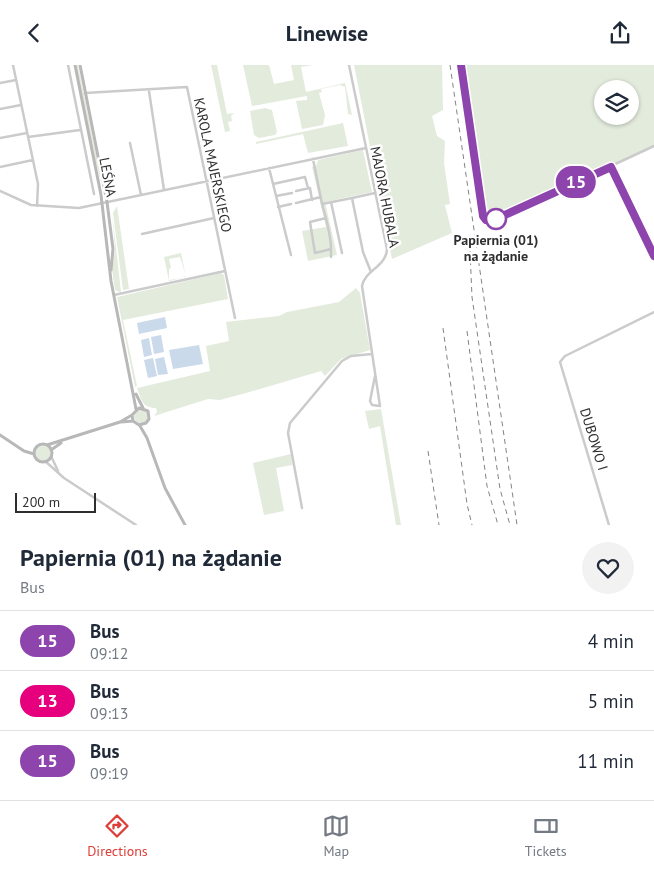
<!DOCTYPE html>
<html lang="en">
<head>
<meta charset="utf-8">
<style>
  :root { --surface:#fff; --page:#f2f2f3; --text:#1f2937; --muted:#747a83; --line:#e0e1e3; --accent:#dd3e38 }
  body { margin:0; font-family:"PT Sans",sans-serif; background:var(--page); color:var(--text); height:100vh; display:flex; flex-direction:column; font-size:19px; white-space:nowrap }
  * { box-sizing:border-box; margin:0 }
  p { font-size:16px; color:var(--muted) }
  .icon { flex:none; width:28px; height:28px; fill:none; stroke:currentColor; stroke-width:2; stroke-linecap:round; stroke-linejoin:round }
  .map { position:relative; height:460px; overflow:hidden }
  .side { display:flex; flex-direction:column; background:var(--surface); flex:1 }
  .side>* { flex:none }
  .badge { padding:0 10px; border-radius:16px; font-size:18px; line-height:32px }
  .fabs { position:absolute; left:594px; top:15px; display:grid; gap:10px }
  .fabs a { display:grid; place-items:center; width:45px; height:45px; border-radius:50%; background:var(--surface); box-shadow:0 1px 4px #0004; font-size:25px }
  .scale { position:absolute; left:15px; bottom:12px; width:81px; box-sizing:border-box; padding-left:5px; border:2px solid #2e2e2e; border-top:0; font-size:14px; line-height:18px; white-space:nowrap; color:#2e2e2e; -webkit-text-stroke:4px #fff; paint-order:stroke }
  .map>.badge { position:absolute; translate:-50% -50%; box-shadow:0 0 0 2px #fff }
  .round { display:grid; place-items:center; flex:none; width:52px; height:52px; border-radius:26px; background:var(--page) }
  .head { display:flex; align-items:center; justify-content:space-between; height:85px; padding:0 20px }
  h1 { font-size:24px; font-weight:600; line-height:38px }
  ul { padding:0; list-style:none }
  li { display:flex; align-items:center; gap:15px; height:60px; padding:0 20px; border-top:1px solid var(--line) }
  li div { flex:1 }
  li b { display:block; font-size:19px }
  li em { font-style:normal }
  li .badge { min-width:55px; font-weight:700; text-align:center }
  header { display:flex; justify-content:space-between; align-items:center; height:65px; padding:0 20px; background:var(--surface); font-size:22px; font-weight:600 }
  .tab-bar { display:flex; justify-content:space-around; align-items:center; height:70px; border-top:1px solid var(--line); background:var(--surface); font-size:14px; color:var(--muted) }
  .tab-bar a { display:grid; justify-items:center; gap:2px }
  .tab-bar .active { color:var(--accent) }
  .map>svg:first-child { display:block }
  .green { fill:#e3ebdd; fill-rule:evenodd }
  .water { fill:#cadaea }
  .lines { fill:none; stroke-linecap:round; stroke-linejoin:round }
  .street { stroke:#cbcbcb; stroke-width:2.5 }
  .secondary { stroke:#b8b8b8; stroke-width:3 }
  .rail { stroke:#838383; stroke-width:1; stroke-dasharray:5 4; stroke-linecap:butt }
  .line-casing { stroke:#fff; stroke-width:11 }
  .line { stroke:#8e44ad; stroke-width:8 }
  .stop-dot { fill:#fff; stroke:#8e44ad; stroke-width:2.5 }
  .labels { text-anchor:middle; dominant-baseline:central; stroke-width:5; stroke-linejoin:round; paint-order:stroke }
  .street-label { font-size:14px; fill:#2e2e2e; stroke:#fff }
  .stop-label { font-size:14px; font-weight:bold; fill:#2e2e2e; stroke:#fff }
</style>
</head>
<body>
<header><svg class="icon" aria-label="back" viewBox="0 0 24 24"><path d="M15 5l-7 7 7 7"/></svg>Linewise<svg class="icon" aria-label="share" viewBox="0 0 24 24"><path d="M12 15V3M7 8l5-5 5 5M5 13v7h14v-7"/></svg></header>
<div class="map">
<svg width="654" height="460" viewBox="0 0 654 460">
  <rect width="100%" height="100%" fill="#fff"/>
  <path class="green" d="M76 0H78L104 128 94 91Z
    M211 0H217L227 49 234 48 231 51 232 56 228 57 230 66 225 67Z
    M243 0H269L274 19 294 15 291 0H313L301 2 306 27 345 18 352 50 348 49 345 22 340 20 321 24 322 27 319 28 325 50 323 60 302 64 296 36 307 35V31L252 41Z
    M354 0H442L443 45 432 51 437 71 445 76 444 98 450 139 445 140 452 168 392 194Z
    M463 0H654V80L545 131 543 127C524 135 505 149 484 147ZM602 24H630V51H602Z
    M265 43 272 45 277 67 275 70 259 73 254 70 250 46Z
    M343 58 348 81 308 88 303 69 256 79V77Z
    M363 85 372 127 325 137 337 190 308 196 302 166 326 162 312 102 316 101 318 95Z
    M117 141 129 224 123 225 113 148Z
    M112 148 121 227H119L115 225 112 205 115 185Z
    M181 188 186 212 184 211H186L180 192 169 194 171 203 169 204V215L182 213 169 216 164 192Z
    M221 208 224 210 228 234 123 255 137 321 135 322 117 232Z
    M356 223 360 228 370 285 341 294 325 311 321 306 246 328 220 335 208 334 154 351 157 347 156 343C142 343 141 334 137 323L210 306 206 281 229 276 226 257 279 251 287 247 339 237Z
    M381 344 382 350 401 460H396L380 361 369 364 365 346Z
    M134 351a7 7 0 1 1 14 0a7 7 0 1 1-14 0Z
    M34 388a9 9 0 1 1 18 0a9 9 0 1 1-18 0Z
    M291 389 292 400 276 403 284 446 264 450 253 398Z"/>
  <path class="water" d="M165 252 167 263 139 269 137 258Z
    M161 270 164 287 154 289 151 272Z
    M149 273 152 290 144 292 141 275Z
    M199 280 203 299 173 304 169 285Z
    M164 292 168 309 158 310 155 294Z
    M153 293 157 311 148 313 144 295Z"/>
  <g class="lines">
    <path class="street" d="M13 0 38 119 37 141
      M68 0 94 129
      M349 0 387 184C386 202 365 205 362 221L380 341 372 340 370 336 375 311
      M0 18 16 15
      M149 26 164 125
      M85 28 187 22 235 253
      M0 44 21 40
      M28 72 80 65
      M0 73 27 68
      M130 78 141 130
      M313 94 322 139
      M611 101 654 81
      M0 102 33 95
      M269 103 291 190
      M273 119 305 112 308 123
      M0 126 31 140 79 143 366 83
      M296 126 310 123 312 135
      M276 131 292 128
      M352 133 375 128
      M331 137 342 188
      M296 138 321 132
      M278 142 291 139
      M326 153 310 157 315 188 331 184C331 170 326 153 322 139L352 133 363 187 371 207
      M142 169 214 153
      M331 192V184
      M114 230 225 206
      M51 391 58 406
      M45 396 64 413 136 460
      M302 443 288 368 290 358 342 296 351 291 372 289
      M609 460 560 297 565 291 654 247"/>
    <path class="secondary" d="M75 0 101 130 111 216 136 344
      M80 0 107 137 113 184 111 205
      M461 0 483 151 486 155 498 153 611 101 654 191
      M136 329 143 343
      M121 357 133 356
      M140 361 147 373 165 423 185 460
      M0 370 24 386 34 389
      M34 388a9 9 0 1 1 18 0a9 9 0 1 1-18 0Z
      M47 380 120 357 132 350 139 343 148 346 149 354 146 358 139 360 133 356 132 350
      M51 385 61 378"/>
    <path class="rail" d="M450 0 517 460
      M470 186 472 232 500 424 510 460
      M443 263 467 439 472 460
      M467 266 487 421 498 460
      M428 386 439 460"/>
  </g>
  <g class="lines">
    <g class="line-casing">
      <path id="line" d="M461 0 483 151 486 155 498 153 611 102 654 191"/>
    </g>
    <use href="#line" class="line"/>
  </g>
  <circle class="stop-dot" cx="496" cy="154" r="10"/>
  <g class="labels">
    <g class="street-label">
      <text transform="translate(213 100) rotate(78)">KAROLA MAJERSKIEGO</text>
      <text transform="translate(108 112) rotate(79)">LEŚNA</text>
      <text transform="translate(385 132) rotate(79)">MAJORA HUBALA</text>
      <text transform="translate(594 374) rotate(73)">DUBOWO I</text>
    </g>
    <g class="stop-label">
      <text x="496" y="175">Papiernia (01)<tspan x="496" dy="16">na żądanie</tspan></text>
    </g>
  </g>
</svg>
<div class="fabs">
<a><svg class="icon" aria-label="layers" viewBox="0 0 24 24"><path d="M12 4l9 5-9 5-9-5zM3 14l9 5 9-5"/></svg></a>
</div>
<div class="scale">200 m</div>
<b class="badge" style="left:576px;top:117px;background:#8e44ad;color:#fff">15</b>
</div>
<section class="side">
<div class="head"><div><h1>Papiernia (01) na żądanie</h1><p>Bus</p></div><a class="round"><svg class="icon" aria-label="heart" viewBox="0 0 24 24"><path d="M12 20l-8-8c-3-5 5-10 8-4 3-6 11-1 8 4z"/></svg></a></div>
<ul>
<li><span class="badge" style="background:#8e44ad;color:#fff">15</span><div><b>Bus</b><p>09:12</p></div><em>4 min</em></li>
<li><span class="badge" style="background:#e6007e;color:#fff">13</span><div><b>Bus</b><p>09:13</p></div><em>5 min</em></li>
<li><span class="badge" style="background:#8e44ad;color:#fff">15</span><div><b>Bus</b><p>09:19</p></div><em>11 min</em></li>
</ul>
</section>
<nav class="tab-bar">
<a class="active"><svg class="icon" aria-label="directions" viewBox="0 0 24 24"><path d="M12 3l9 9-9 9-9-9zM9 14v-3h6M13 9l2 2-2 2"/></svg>Directions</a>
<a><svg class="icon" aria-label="map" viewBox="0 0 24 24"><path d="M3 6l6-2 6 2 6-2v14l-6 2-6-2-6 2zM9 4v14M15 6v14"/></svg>Map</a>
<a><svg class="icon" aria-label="tickets" viewBox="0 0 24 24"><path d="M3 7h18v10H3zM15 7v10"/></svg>Tickets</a>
</nav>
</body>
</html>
